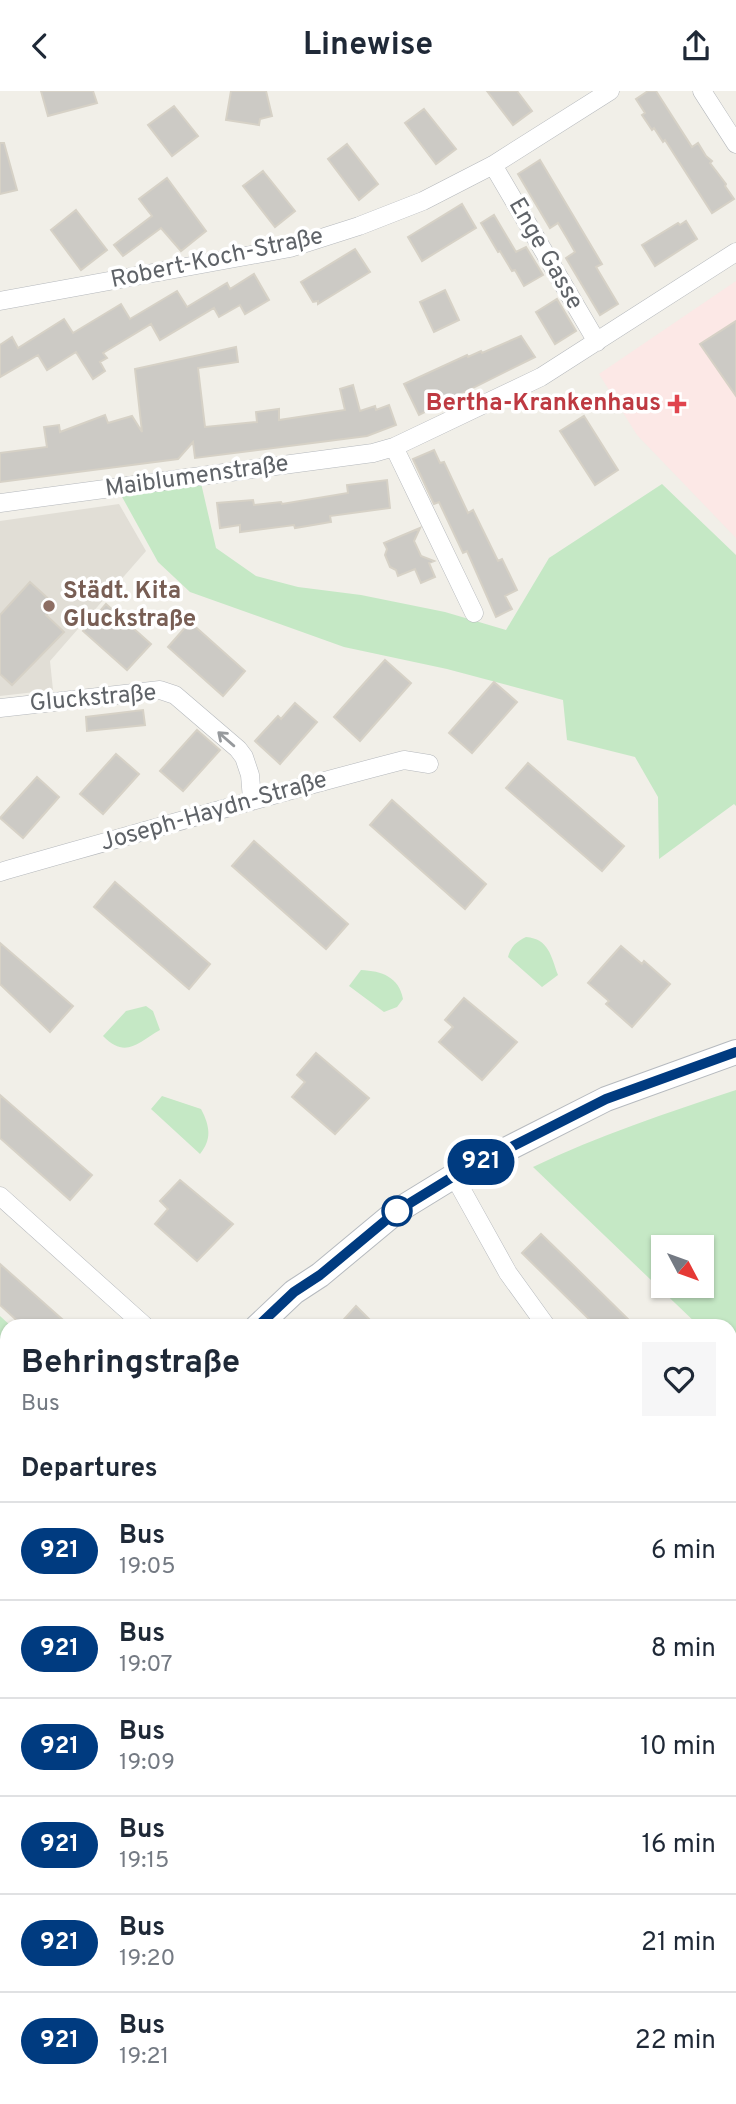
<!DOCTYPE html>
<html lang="en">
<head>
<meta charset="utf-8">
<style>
  :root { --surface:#fff; --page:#f6f6f7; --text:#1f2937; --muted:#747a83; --line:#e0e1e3 }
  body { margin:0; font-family:Overpass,sans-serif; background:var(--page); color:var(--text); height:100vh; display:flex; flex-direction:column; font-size:26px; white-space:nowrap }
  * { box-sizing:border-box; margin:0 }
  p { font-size:23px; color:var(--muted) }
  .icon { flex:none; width:38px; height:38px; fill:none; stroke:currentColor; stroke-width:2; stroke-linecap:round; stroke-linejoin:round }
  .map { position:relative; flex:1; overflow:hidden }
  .details { position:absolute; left:0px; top:1228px; width:737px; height:786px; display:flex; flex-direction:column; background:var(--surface); border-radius:21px 21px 0 0; box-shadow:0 2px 5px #0004 }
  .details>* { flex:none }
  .badge { padding:0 14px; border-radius:23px; font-size:24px; line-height:46px }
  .needle { width:46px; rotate:131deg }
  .tools { position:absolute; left:651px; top:1144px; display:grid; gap:14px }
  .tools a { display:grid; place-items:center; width:63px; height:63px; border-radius:0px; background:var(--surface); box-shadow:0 2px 5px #0004; font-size:35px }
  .map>.badge { position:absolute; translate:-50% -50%; box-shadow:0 0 0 4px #fff }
  h2 { padding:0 21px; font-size:26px; line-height:63px }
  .round { display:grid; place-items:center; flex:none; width:74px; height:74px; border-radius:0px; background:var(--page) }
  .overview { display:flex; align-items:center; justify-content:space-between; height:119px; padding:0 21px }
  h1 { font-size:33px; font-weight:700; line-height:52px }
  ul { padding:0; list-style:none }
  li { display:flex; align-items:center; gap:21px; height:98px; padding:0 21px; border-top:2px solid var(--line) }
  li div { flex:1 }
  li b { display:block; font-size:26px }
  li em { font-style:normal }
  li .badge { min-width:77px; font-weight:700; text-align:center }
  header { display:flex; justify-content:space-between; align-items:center; height:91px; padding:0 21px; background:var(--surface); font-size:32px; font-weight:700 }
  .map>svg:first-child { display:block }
  .education { fill:#e1ded6 }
  .medical { fill:#fce8e6 }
  .green { fill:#c5e8c5; fill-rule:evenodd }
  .building { fill:#cccac5; stroke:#d6d1c6; stroke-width:2 }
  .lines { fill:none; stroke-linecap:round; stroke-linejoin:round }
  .street-casing { stroke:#b5b8bc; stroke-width:19 }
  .secondary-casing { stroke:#b6babf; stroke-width:26 }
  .street { stroke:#fff; stroke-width:18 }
  .secondary { stroke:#fff; stroke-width:24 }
  .oneway { stroke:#979a9d }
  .line-casing { stroke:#fff; stroke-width:16 }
  .line { stroke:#003b80; stroke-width:10 }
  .health-dot { fill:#e0444e; stroke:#fff; stroke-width:2.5 }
  .education-dot { fill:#8d6e63; stroke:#fff; stroke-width:2.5 }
  .stop-dot { fill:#fff; stroke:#003b80; stroke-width:3.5 }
  .labels { text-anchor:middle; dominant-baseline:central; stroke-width:7; stroke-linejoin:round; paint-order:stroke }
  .street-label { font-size:24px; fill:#5f6368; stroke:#fff }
  .health-label { font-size:24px; font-weight:bold; fill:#be3a42; stroke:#fff; text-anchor:end }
  .education-label { font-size:24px; font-weight:bold; fill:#785e54; stroke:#fff; text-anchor:start }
</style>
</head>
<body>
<header><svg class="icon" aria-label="back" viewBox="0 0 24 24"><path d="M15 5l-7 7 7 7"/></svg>Linewise<svg class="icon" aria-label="share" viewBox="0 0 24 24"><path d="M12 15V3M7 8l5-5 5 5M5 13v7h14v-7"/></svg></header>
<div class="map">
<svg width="736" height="2013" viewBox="0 0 736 2013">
  <rect width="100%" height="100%" fill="#f1efe8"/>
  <path class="education" d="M119 413 146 460 50 570 53 599 0 605V430Z"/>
  <path class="medical" d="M736 190V447L637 344 599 283Z"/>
  <path class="green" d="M201 392 216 457 256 485 298 496 361 504 445 521 506 539 549 467 662 393 736 464V715L734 713 659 768 658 706 635 666 567 649 563 609 447 578 344 556 190 501 158 471 121 404Z
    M526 846C549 848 551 865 558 884L542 896 508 866C511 855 516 851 526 846Z
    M361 879C382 880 399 886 403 908L397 916 384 921 349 895Z
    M146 915 153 920 160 939C137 952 126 968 103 945L126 920Z
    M736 999V1271L730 1265V1236L699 1235 533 1076C599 1044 667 1022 736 999ZM663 1157H702V1195H663Z
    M162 1005 201 1018C210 1035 212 1048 200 1063L151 1018Z
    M0 1225 11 1235 7 1236V1601L0 1616Z
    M736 1830V2013H485L479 2007H730V1836Z
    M7 1892V2007H113L119 2013H0V1895Z"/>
  <path class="building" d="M41 0H93L97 12 48 25Z
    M231 0H266L272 25 260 28 259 34 226 29Z
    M487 0H517L532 20 513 34Z
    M648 0H656L692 56 698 52 706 65 712 70 710 72 726 93 725 95 734 108 712 122 665 49 663 51 654 37 652 39 642 24 645 22 636 8Z
    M174 15 198 45 172 65 148 34Z
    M424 18 456 58 436 73 405 32Z
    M0 52H4L17 99 0 103Z
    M347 53 378 93 359 109 328 68Z
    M540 69 602 173 596 176 618 213 600 224 566 167 575 161 567 147 558 132 550 137 518 83Z
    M263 80 295 120 275 136 243 95Z
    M167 87 206 140 181 160 161 137 123 165 114 154 152 125 139 108Z
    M462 113 476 137 422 170 408 146Z
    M76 119 107 159 81 179 51 139Z
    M494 124 516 161 526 156 543 184 524 195 515 179 512 180 500 160 498 161 481 132Z
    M686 130 697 148 655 175 642 154 678 132 680 134Z
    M355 158 370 181 318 213V210L313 211 301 191Z
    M254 183 269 209 245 223 240 214 219 226 214 217 160 249 151 233 103 262 107 267 100 271 105 280 93 288 76 261 47 279 38 264 0 286V254L12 246 18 257 64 228 73 242 121 213 130 228 177 200 187 216 227 192 230 198Z
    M445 199 459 229 434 241 420 211Z
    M557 208 576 240 555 253 536 221Z
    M736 230V305L700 253Z
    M521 245 535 266 419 324 404 293 467 264 468 266 481 260 482 262Z
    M236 256 238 271 198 277 205 336 257 331 256 321 279 318V329L345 319 340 298 353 294 360 320 375 315 376 319 389 314 396 334 367 345 195 367 193 351 178 368 0 391V362L47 356 44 336 59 334 60 341 105 324 108 332 132 325 142 341 135 278Z
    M584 325 618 379 595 394 560 340Z
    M434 359 440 372 444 371 468 422 473 419 498 470 502 468 517 499 505 505 512 518 496 526 467 460 463 462 439 411 434 413 413 368Z
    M387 389 390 417 330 425 331 431 295 437 294 434 240 441V434L220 437 217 412 253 409 254 414 281 411 282 413 348 402 347 394Z
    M420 437 414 450 421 465 434 470 429 472 435 486 421 492 415 478 398 485 396 479 390 476 385 464 387 458 384 452Z
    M30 491 52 511 46 518 49 521 46 524 64 541 12 594 0 583V524Z
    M106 513 151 553 127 579 83 540Z
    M190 531 245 580 223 605 168 556Z
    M385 569 411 592 360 650 334 626Z
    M494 591 517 611 472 662 449 642Z
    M295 612 317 631 280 673 255 650 278 625 281 628Z
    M143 619 145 634 87 640 86 626Z
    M197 639 220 659 183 700 160 680Z
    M116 663 139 683 103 723 80 703Z
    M528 672 624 755 602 780 506 697Z
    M37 686 59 706 23 747 0 727Z
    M392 709 486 793 465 818 370 734Z
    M254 750 348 833 326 858 232 775Z
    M115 791 210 873 189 898 94 816Z
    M0 852 73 915 50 941 0 893Z
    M621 855 642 873 644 870 670 893 632 936 606 913 609 910 588 892Z
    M464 907 517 951 482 989 439 951 453 936 445 929Z
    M316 962 369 1007 335 1043 292 1006 305 991 297 984Z
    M0 1004 92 1084 70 1109 0 1047Z
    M180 1089 233 1133 197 1170 155 1133 168 1118 160 1110Z
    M541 1143 573 1174 636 1236H597L522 1162Z
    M0 1173 71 1236H24L0 1214Z
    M356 1215 377 1236H337Z"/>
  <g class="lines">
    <g class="street-casing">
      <path id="street" d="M702 0 736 53
        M493 74 597 251
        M0 210 290 157 359 135 423 110 493 74 610 0
        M394 356 474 522
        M0 412 373 362 394 356 541 286 736 161
        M0 617 160 599 175 604 238 658 244 666 250 684 252 708
        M0 781C134 743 268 704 404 669L429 673
        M454 1085 508 1182 547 1236
        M0 1105 146 1236
        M730 1417 736 1423
        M730 1821 736 1814"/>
    </g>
    <g class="secondary-casing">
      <path id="secondary" d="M257 1236 294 1201 320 1184 397 1120 454 1085 606 1008 736 961
        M0 1687 7 1679
        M0 1736 7 1721
        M0 1757 7 1759
        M0 1799 7 1786
        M0 1849 7 1845
        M396 2007 402 2013
        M442 2007 448 2013"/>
    </g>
    <use href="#street" class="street"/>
    <use href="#secondary" class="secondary"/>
  </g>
  <defs><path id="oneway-shaft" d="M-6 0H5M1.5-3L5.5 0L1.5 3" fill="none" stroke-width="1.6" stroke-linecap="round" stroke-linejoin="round" transform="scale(1.75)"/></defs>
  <use class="oneway" href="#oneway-shaft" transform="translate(226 648) rotate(-139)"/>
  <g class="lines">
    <g class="line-casing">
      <path id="line" d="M257 1236 294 1201 320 1184 397 1120 454 1085 606 1008 736 961"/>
    </g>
    <use href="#line" class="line"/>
  </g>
  <path class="health-dot" d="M673.5 302.5h7v7h7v7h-7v7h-7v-7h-7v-7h7z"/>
  <circle class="education-dot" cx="49" cy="515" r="7"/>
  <circle class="stop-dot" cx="397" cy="1120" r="14"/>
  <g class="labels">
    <g class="street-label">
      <text transform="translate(545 163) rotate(60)">Enge Gasse</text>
      <text transform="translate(217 168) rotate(-12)">Robert-Koch-Straße</text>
      <text transform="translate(197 386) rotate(-8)">Maiblumenstraße</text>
      <text transform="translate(93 608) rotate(-5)">Gluckstraße</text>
      <text transform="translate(214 721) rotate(-16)">Joseph-Haydn-Straße</text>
    </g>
    <g class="health-label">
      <text x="661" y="313">Bertha-Krankenhaus</text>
    </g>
    <g class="education-label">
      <text x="63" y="501">Städt. Kita<tspan x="63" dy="28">Gluckstraße</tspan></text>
    </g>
  </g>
</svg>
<div class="tools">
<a><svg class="needle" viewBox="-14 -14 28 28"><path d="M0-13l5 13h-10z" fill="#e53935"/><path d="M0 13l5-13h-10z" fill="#747a83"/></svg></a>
</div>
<b class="badge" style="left:481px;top:1071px;background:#003b80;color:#fff">921</b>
<section class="details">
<div class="overview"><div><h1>Behringstraße</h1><p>Bus</p></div><a class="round"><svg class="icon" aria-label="heart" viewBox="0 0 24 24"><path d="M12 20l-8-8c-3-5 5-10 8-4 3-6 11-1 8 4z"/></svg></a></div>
<h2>Departures</h2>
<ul>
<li><span class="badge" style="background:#003b80;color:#fff">921</span><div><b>Bus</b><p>19:05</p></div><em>6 min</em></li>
<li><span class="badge" style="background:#003b80;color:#fff">921</span><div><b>Bus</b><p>19:07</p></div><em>8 min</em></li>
<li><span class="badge" style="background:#003b80;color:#fff">921</span><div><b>Bus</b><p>19:09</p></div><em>10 min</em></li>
<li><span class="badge" style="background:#003b80;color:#fff">921</span><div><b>Bus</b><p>19:15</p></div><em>16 min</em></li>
<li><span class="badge" style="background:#003b80;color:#fff">921</span><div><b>Bus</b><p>19:20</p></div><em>21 min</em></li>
<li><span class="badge" style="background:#003b80;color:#fff">921</span><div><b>Bus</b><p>19:21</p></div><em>22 min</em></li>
</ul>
</section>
</div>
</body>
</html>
